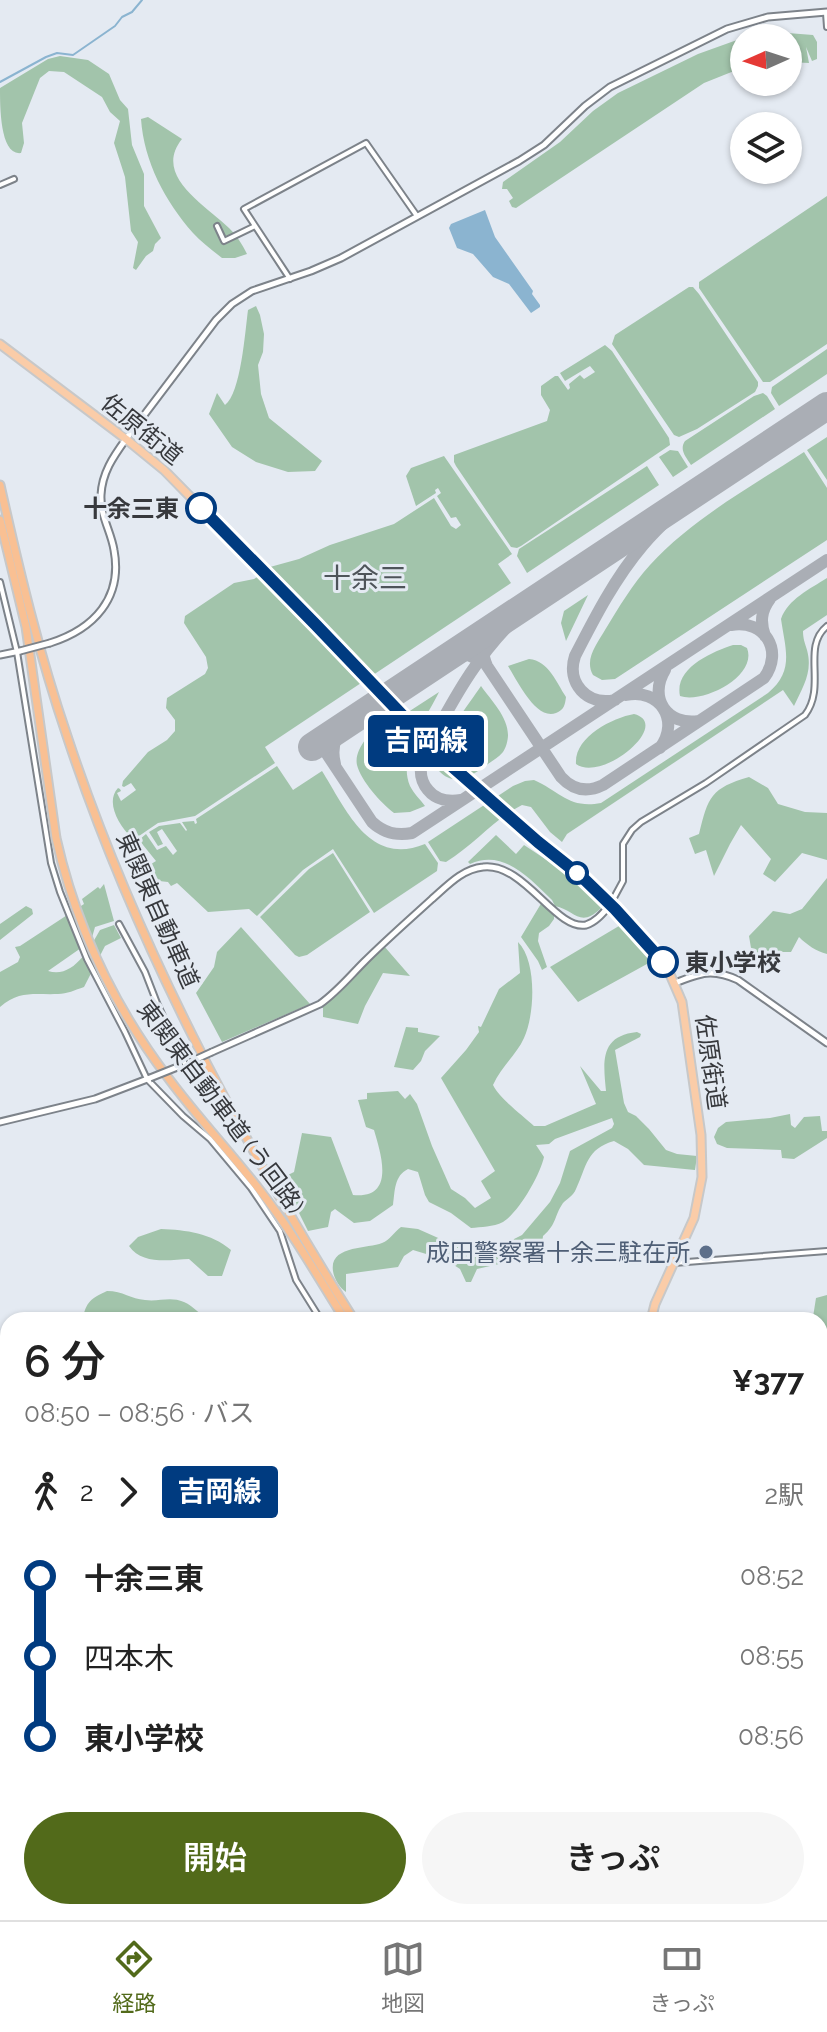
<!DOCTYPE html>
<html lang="ja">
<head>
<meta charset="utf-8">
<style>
  :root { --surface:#fff; --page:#f6f6f6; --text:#222; --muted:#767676; --line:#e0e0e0; --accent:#526a1a }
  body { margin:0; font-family:Raleway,"Noto Sans JP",sans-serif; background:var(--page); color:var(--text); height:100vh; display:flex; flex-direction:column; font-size:30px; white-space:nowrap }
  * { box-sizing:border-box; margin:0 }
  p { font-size:26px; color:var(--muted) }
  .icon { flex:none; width:44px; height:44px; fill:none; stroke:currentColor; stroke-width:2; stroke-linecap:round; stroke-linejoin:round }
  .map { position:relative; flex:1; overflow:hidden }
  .panel { position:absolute; left:0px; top:1312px; width:828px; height:608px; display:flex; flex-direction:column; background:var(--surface); border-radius:24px 24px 0 0; box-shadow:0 2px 6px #0004 }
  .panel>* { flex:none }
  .badge { padding:0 16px; border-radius:6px; font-size:28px; line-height:52px }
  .needle { width:52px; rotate:267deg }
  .buttons { position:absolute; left:730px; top:24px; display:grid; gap:16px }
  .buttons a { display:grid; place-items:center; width:72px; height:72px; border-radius:50%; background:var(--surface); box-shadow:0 2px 6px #0004; font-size:40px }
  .map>.badge { position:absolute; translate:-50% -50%; box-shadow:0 0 0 4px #fff }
  .legs { display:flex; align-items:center; gap:12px; height:88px; padding:0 24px; font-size:26px }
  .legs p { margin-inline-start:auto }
  .overview { display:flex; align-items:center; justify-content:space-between; height:136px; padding:0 24px }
  h1 { font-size:44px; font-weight:600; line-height:60px }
  .primary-button { display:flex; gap:16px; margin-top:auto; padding:16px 24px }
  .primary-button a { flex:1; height:92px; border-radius:48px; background:var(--accent); color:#fff; font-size:32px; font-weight:600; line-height:92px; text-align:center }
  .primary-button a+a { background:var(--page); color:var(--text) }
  ul { padding:0 24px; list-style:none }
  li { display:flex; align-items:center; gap:28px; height:80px; font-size:30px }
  li i { display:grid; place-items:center; width:12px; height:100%; margin:0 10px; background:currentColor }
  li i::after { content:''; width:20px; height:20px; margin:-10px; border:6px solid; border-radius:50%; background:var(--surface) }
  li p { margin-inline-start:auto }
  li:first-child i { background:linear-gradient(#0000 50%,currentColor 0) }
  li:last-child i { background:linear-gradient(currentColor 50%,#0000 0) }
  .tabs { display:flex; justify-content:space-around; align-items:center; height:112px; border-top:2px solid var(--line); background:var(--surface); font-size:22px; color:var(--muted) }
  .tabs a { display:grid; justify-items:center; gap:4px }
  .tabs .selected { color:var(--accent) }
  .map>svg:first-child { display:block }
  .green { fill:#a2c4ab }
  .water { fill:#8bb4d0 }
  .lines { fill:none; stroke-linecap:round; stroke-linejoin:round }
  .stream { stroke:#8bb4d0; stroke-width:2 }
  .taxiway { stroke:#aaaeb5; stroke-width:12 }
  .runway { stroke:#aaaeb5; stroke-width:28 }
  .trunk-tunnel { stroke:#c1c7ce; stroke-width:7; stroke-dasharray:7 3.5; stroke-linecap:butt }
  .minor-casing { stroke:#7d838a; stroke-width:8 }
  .tertiary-casing { stroke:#7d838a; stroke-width:9 }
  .secondary-casing { stroke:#7d838a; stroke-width:9 }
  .trunk-casing { stroke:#c7c8c9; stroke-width:11 }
  .motorway-casing { stroke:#c7c8c9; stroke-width:11 }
  .minor { stroke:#fff; stroke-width:4 }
  .tertiary { stroke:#fff; stroke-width:5 }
  .secondary { stroke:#fff; stroke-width:5 }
  .trunk { stroke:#facca8; stroke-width:7 }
  .motorway { stroke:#f9c093; stroke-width:7 }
  .tertiary-bridge-casing { stroke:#7d838a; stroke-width:9; stroke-linecap:butt }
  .secondary-bridge-casing { stroke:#7d838a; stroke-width:9; stroke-linecap:butt }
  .tertiary-bridge { stroke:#fff; stroke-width:5 }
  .secondary-bridge { stroke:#fff; stroke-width:5 }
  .line-1-casing { stroke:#fff; stroke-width:18 }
  .line-1 { stroke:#003b80; stroke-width:12 }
  .stop-1-dot { fill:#fff; stroke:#003b80; stroke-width:4 }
  .service-dot { fill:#5c6f8a; stroke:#e4eaf2; stroke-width:3 }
  .labels { text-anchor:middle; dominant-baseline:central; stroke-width:6; stroke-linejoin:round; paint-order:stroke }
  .street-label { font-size:24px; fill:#37393d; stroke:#e4eaf2 }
  .stop-label { font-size:24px; font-weight:bold; fill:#37393d; stroke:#e4eaf2; text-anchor:end }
  .service-label { font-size:24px; fill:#4e5e75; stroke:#e4eaf2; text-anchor:end }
  .quarter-label { font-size:28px; fill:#4e545a; stroke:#e4eaf2 }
</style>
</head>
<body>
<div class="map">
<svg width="827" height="1920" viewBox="0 0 827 1920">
  <rect width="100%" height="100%" fill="#e4eaf2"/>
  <path class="green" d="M762 31 813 35 817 42V59L812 61 806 47 809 63 788 62V38H744V67L704 83 516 208 512 207 509 201 513 198 507 189H502L503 182 560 142 593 111 618 93 698 54Z
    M60 56 88 60 109 74 120 100 128 109 132 145 144 174V206L161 238 155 244 153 251 146 256 136 270 133 268 138 242 131 231 125 177 114 143 120 121 110 112 102 97 64 72 49 71 40 78 22 123 24 143 21 153C0 156 0 107 0 88L48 59Z
    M148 117 182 139C152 176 207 206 229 228 237 236 242 244 247 254L235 258H222C212 250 201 242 193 233 165 201 144 162 141 119Z
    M827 196V344L770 382H763L699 288V282Z
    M689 287H693L699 294 758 382V386L755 392 697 429 679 437 674 435 612 344 615 335Z
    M256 306 260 315 264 334 263 352 258 365 261 394 269 418 322 461 315 471 288 472 256 462 232 447 209 414 217 393 225 405C241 393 245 332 248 310Z
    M605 345 612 351 669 438 670 445 521 546 517 548 511 547 456 466 454 462V455L547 421 550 410 541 395V386L555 376H558L568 390 570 388 569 384 580 375 584 379 595 372 590 366 565 381 560 373Z
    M827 349V374L779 406 771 393 772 387Z
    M763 393 767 396 775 409 691 465C686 457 679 450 685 441L754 396Z
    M827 437V480L807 450Z
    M670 450 678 451 688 467 673 477 659 457Z
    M804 452 827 488V540L615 679 602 680 593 675C584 659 597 644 605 630 619 607 632 585 650 565 693 518 751 487 804 452Z
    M444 456 512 554 498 564 511 583 265 747 275 763 195 816 158 823 139 836 131 837C119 825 105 802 118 788L120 789 121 791 117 793 121 801 136 790 131 783 124 787 122 786 123 781 148 752 167 740 175 731V720L166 708 167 698 205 674 208 668 206 657 184 623 185 616 234 583 254 579 260 575 312 630 323 620 270 567 299 559 330 545 394 524 434 498 451 526 456 529 461 525 456 517 451 518 437 496 441 493 438 488 435 490 436 493 416 506 406 476 411 468Z
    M647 466 659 485 527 573 517 556 519 549Z
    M827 578V615L803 631C803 639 805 643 807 650 813 672 803 687 794 706L783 690 567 834 562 842 550 832 531 807 522 805C493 820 474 845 446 862L440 861 428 842 513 786 525 781 534 780C561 792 569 809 601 803L768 693C795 671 785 648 781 619 788 599 810 589 827 578Z
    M588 595 566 641 561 623 564 611Z
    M733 645H741L747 648C758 676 703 704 680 696 674 668 712 652 733 645Z
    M529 659C549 661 556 682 566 697 565 705 564 710 556 713 536 721 517 680 508 666Z
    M481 686C491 700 508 717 508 735 508 740 506 748 503 752 499 757 493 760 488 764 473 775 455 788 439 771 435 746 467 707 481 686Z
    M439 692C426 719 397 756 410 786 414 794 420 799 425 806L410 812 394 813C381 803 361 781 357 765 355 756 360 747 365 740Z
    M634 714C673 724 602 783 576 764 574 737 612 718 634 714Z
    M277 766 293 790 322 771C346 809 369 867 425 844L438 863 437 871 374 913 333 849 303 870 257 916 249 909 208 912 177 883 171 886 168 882 159 881 148 866 156 861 139 840 146 834 157 850 166 846 173 855 177 851 162 829 157 832 163 844 158 846 149 832 159 826 180 823 186 831 187 830 182 822 194 821 195 824 197 823 196 819Z
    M749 777 768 788 778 804 805 812 827 813V860L802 853 775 882 763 874 771 859 741 825 730 844 714 876 706 850 695 854 689 838 699 834C708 797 711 788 749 777Z
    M496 835 516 854 524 845 574 878 575 877 600 899 601 908C580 929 575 910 555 906L552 900C529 878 504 849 470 864L468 862Z
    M333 853 370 912 307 955 299 957 295 955 260 917 309 869Z
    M827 878V954C816 951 807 945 799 937L791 952H781L753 960 749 936 773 911 790 914 802 909Z
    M104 884 114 921 95 927 91 941 48 971C73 979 89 949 100 930L114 925 121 938 105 946 84 987C75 990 67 994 58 994 34 995 20 990 0 1007V972L18 962 20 957 15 947 20 946 84 904 82 899 98 887 100 889Z
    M542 902 554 913V919L549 926 539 933 538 941 547 967 542 970 538 961 521 937Z
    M26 906 32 909 33 914 0 940V924Z
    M624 923 656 959 578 1002 550 967Z
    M241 927 310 1004 222 1042 196 993 214 967 217 952Z
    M518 942C537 961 535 1014 524 1038 517 1054 501 1067 493 1085 500 1099 522 1115 534 1126H545L596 1104 580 1066 601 1091H606C603 1061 600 1036 637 1032L641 1034 640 1037 615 1050 624 1103 628 1112 636 1116 649 1129 666 1150 677 1154 697 1156 695 1170 644 1165 628 1149 614 1141C586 1149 587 1166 576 1189 573 1196 568 1198 563 1203 554 1216 557 1224 543 1236L541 1252 529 1257 477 1269 471 1282H466L460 1269 446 1260 413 1250 404 1256 398 1267 346 1274V1292C340 1288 334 1279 333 1271 329 1245 368 1249 382 1243 390 1240 394 1232 401 1227L418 1229 463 1249 497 1245 512 1240 522 1235 550 1202 560 1183 570 1151 612 1128 614 1124 612 1118 555 1139 549 1144 536 1145 544 1157C540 1175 519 1212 503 1222 493 1227 481 1227 471 1228L451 1213 429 1202 425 1195 418 1172 408 1169C394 1176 395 1191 393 1205L370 1221 354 1223 335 1209 331 1212 328 1227 308 1231 282 1179 284 1175 290 1174 294 1172 302 1133 331 1137 353 1195C396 1199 381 1154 374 1130L366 1127 358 1100 367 1099V1093L398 1091 405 1099 410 1094 417 1104 432 1146 451 1189 465 1198 475 1208 491 1198 481 1181 495 1171 441 1078 466 1050 479 1032 478 1026 481 1027 499 989 520 973Z
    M384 946 410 976 383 973 365 1006 358 1024 323 1017V1007Z
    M406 1027 418 1028V1032L440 1036 425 1051 421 1061 413 1070 394 1067Z
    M790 1114 791 1125 795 1128 804 1117 820 1116 822 1131H827V1138L794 1159 782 1158 781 1150 727 1148 717 1144 714 1137 718 1128 726 1122 770 1118Z
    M161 1229C186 1230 211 1233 231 1250L222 1276H208L189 1259C169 1260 142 1265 129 1246L138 1237Z
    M107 1291C123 1291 131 1299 145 1300 159 1302 170 1296 184 1302 194 1306 200 1316 211 1320H158L125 1317V1320H82C87 1301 90 1299 107 1291Z
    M827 1295V1364H820C820 1349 820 1335 820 1320H800L813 1317 816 1298Z
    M823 1394 827 1396V1460L824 1452H820V1397Z
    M8 1425V1463L0 1464V1426Z
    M0 1506 3 1510 8 1508V1551L0 1552Z
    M4 1586 8 1587V1620H1L0 1622V1587Z
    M820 1666 827 1671V1883L820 1875Z
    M0 1783 8 1785V1857L0 1855Z
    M568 1912H814L821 1920H544L546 1914 567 1918Z"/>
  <path class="water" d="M485 210 495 237 533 291 532 294 540 305V307L531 313 509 284 493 277 473 254 457 248 449 228 451 224Z
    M648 1912C663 1912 678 1910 690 1920 676 1918 659 1920 643 1920Z"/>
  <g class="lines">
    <path class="stream" d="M0 82 46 57 57 53 73 55 115 26 122 17 132 12 142 0"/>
    <path class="taxiway" d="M553 587C541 595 528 604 516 612 495 626 474 636 487 666L561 777C573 790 587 793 603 785L764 678C784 651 765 619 731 625
      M765 636C760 622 761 611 770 599
      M449 656 468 655 484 662
      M665 670C648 698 667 726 699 721
      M626 695C659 688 681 720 660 748
      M615 700C587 706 566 683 575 656 595 617 615 578 643 545 661 524 681 507 702 489
      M319 742 372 822C384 833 396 836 412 833L827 560
      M335 764C331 749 334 737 344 725
      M461 800C449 802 436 800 428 790 422 783 420 775 421 766 422 754 430 743 436 732 458 691 480 653 514 620"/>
    <path class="runway" d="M312 747 827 406"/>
    <path class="trunk-tunnel" d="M316 625 447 762 514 821"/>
    <g class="minor-casing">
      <path id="minor" d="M826 13 827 27
        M0 185 14 179
        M217 226 224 241 255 226
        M290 279 244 209 366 143 417 216
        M0 582 17 652 51 863 60 892 87 959 125 1032 147 1079 183 1116 210 1139 251 1188 280 1231 296 1280 321 1320
        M610 905 623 881V844L632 830 641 822 706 783 805 715C827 686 801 647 827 626
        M119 924 145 972 157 1003 185 1064
        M674 1263 827 1251
        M820 1622 827 1624
        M0 1857 8 1859
        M20 1920 21 1912
        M223 1920 225 1912
        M334 1920 335 1912"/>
    </g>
    <g class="tertiary-casing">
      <path id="tertiary" d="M126 439 216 320 232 304 252 291 311 271 341 258 519 161 544 145 585 106 610 87 727 29 768 17 827 12
        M675 983C700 973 712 968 738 980L827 1043
        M212 1052 320 1004C337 992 350 976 364 962 386 940 409 920 432 899 447 886 462 869 483 867 524 862 556 931 586 925 596 922 603 913 610 905
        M0 1122 95 1099 150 1078
        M0 1481 8 1479
        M0 1700 8 1701
        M449 1912 463 1920"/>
    </g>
    <g class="secondary-casing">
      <path id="secondary" d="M50 643C94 629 123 598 114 550 111 531 100 516 101 495 102 473 113 457 126 439
        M0 655 20 651"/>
    </g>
    <g class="trunk-casing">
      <path id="trunk" d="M0 344 126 439 164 470 316 625
        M514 821 582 877 646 942 666 965 682 1002 701 1135 702 1177 694 1218 655 1304 651 1320
        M524 1920 526 1912"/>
    </g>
    <g class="motorway-casing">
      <path id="motorway" d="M0 485C19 570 39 654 67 736 135 942 239 1137 354 1320
        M0 520 26 627 56 838C76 927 114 1007 169 1079 198 1118 232 1154 262 1193 293 1233 318 1277 345 1320
        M820 1894 827 1901
        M820 1905 827 1912"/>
    </g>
    <use href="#minor" class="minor"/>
    <use href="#tertiary" class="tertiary"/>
    <use href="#secondary" class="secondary"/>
    <use href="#trunk" class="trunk"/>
    <use href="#motorway" class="motorway"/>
    <g class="tertiary-bridge-casing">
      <path id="tertiary-bridge" d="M190 1062 212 1052
        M150 1078 180 1066"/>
    </g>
    <g class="secondary-bridge-casing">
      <path id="secondary-bridge" d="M20 651 50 643"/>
    </g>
    <use href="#tertiary-bridge" class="tertiary-bridge"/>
    <use href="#secondary-bridge" class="secondary-bridge"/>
  </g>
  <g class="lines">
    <g class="line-1-casing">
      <path id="line-1" d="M201 508 316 625 447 762 538 842 582 877 615 909 663 962"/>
    </g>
    <use href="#line-1" class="line-1"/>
  </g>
  <g class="stop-1-dot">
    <circle cx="201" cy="508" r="14"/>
    <circle cx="577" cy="873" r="10"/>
    <circle cx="663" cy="962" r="14"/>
  </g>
  <circle class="service-dot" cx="706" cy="1252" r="8"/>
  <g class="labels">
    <g class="street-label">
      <text transform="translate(142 429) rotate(39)">佐原街道</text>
      <text transform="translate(158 910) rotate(66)">東関東自動車道</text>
      <text transform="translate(711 1062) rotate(82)">佐原街道</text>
      <text transform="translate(221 1107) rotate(53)">東関東自動車道 (う回路)</text>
    </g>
    <g class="stop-label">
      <text x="179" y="508">十余三東</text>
      <text x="685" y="962" text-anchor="start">東小学校</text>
    </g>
    <g class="service-label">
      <text x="690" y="1252">成田警察署十余三駐在所</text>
    </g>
    <g class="quarter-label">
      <text x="365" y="578">十余三</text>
    </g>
  </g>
</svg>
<div class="buttons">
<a><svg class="needle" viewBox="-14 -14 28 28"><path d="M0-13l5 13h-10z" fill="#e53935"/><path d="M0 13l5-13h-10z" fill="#767676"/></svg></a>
<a><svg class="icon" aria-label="layers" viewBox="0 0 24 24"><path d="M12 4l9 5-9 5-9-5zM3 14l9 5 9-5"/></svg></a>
</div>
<b class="badge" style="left:426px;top:741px;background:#003b80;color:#fff">吉岡線</b>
<section class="panel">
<div class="overview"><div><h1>6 分</h1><p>08:50 – 08:56 · バス</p></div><b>¥377</b></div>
<div class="legs"><svg class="icon" aria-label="walk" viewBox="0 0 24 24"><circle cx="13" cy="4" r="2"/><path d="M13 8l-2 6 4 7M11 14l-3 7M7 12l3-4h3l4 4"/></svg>2<svg class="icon" aria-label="forward" viewBox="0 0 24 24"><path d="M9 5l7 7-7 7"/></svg><b class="badge" style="background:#003b80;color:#fff">吉岡線</b><p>2駅</p></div>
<ul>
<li><i style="color:#003b80"></i><b>十余三東</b><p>08:52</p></li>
<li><i style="color:#003b80"></i><span>四本木</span><p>08:55</p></li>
<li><i style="color:#003b80"></i><b>東小学校</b><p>08:56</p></li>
</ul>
<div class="primary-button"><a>開始</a><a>きっぷ</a></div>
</section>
</div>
<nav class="tabs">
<a class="selected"><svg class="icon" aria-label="directions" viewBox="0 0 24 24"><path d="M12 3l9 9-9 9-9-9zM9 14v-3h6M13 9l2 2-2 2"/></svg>経路</a>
<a><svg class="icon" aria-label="map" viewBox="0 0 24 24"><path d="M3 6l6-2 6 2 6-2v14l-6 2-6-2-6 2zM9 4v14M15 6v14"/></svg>地図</a>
<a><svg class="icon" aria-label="tickets" viewBox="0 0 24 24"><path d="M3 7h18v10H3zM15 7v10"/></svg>きっぷ</a>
</nav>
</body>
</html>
